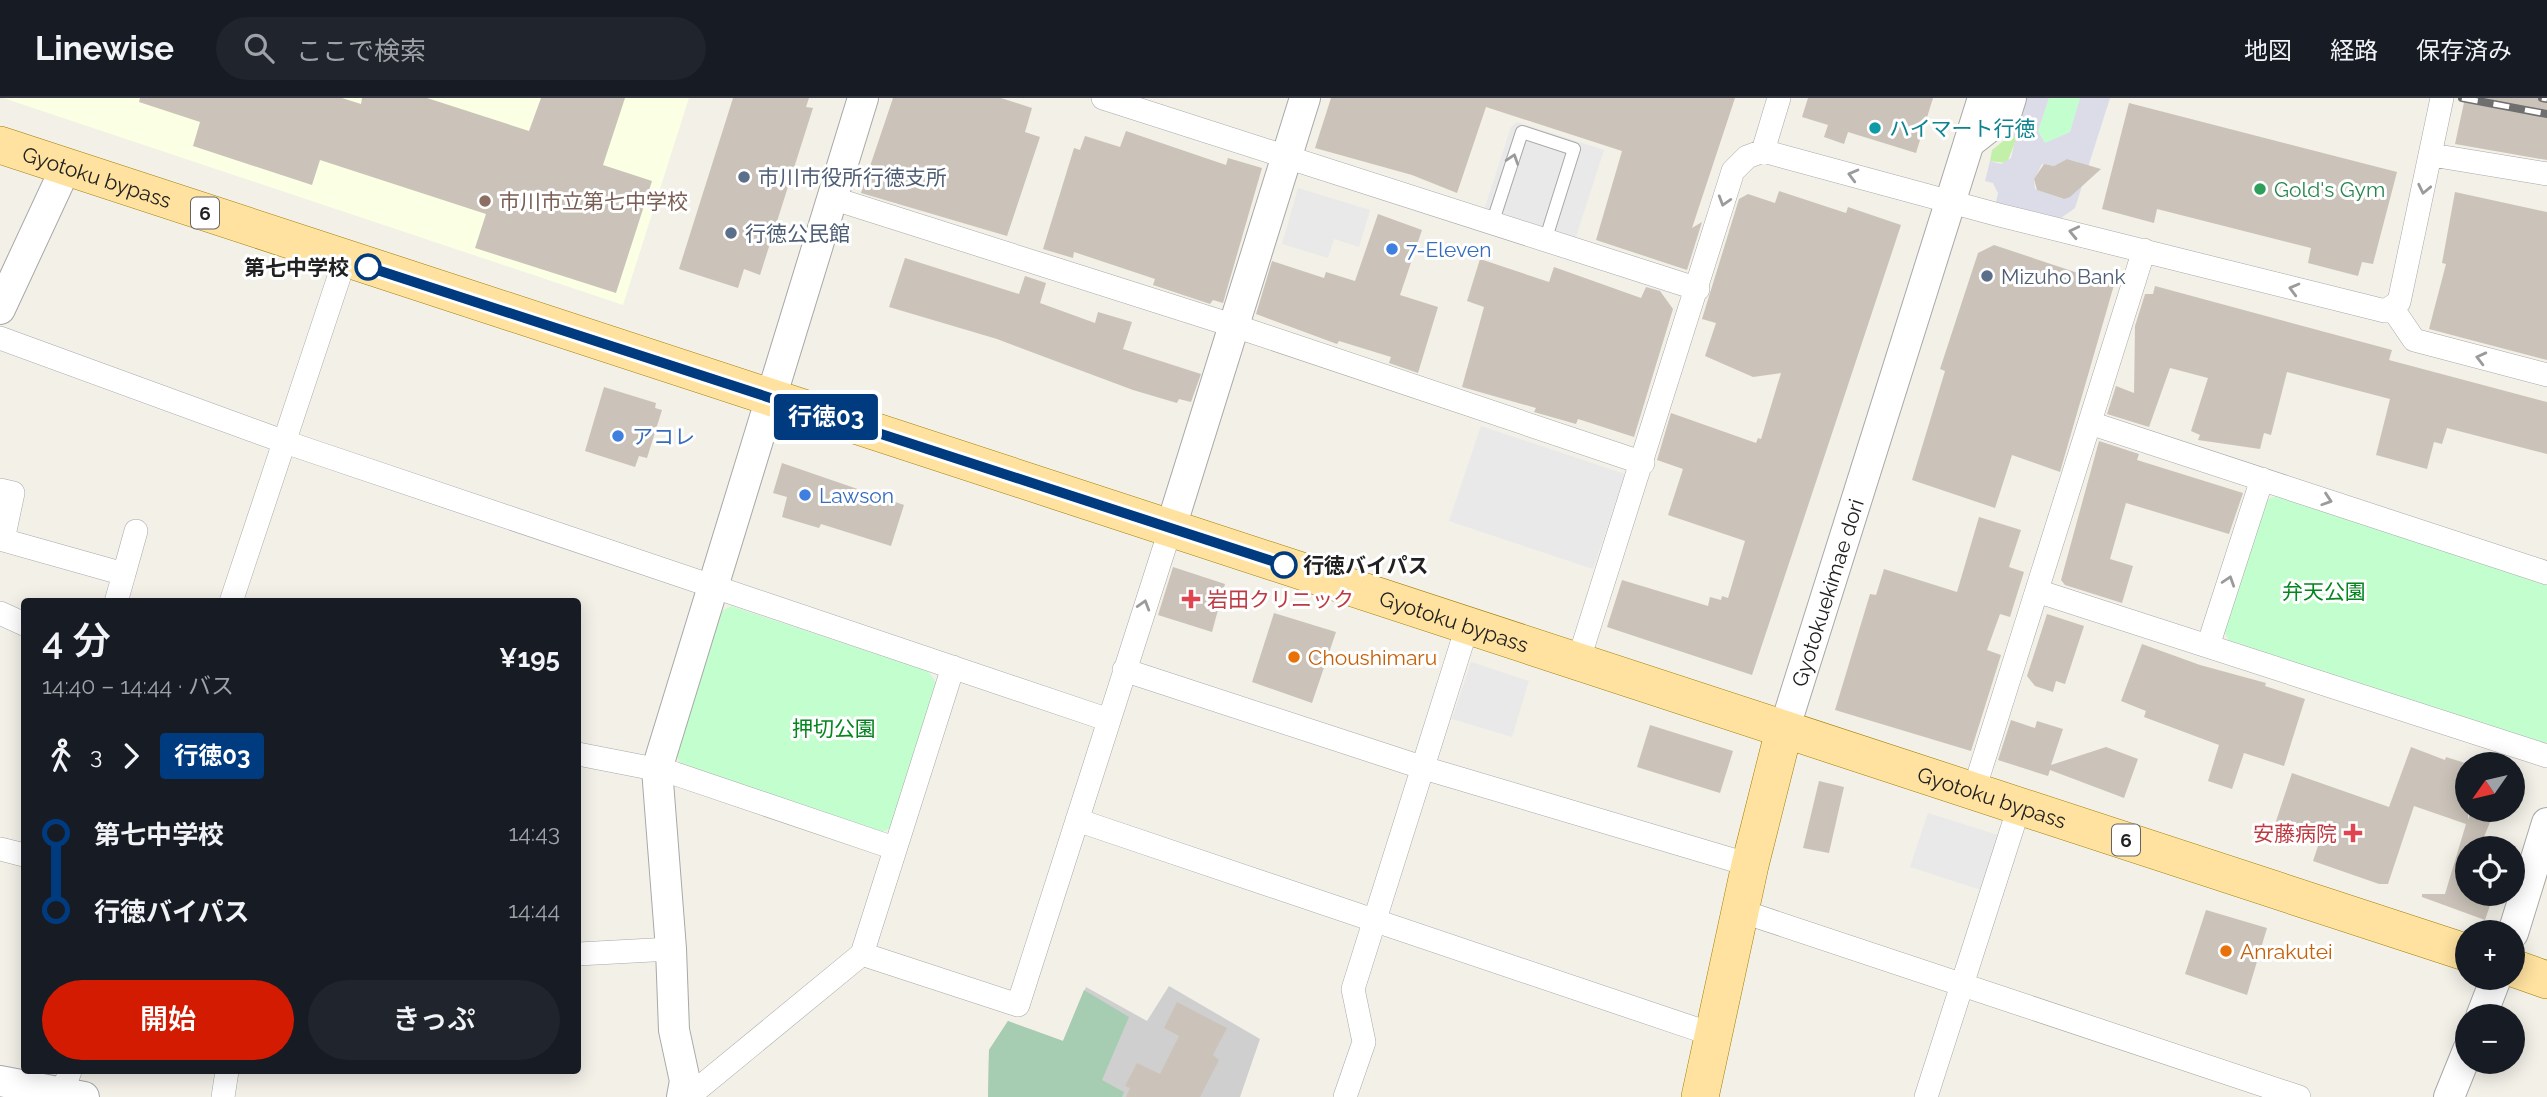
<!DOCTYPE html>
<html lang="ja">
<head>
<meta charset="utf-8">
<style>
  :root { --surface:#171b24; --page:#20242c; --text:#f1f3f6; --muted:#9ea1a6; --line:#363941; --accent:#d21b00 }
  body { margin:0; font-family:Raleway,"Noto Sans JP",sans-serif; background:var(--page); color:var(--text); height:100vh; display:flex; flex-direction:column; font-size:26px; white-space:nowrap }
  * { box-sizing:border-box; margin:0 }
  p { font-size:23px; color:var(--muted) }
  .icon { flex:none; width:38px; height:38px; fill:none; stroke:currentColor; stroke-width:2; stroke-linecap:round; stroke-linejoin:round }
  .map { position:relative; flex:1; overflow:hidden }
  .sheet { position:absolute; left:21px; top:500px; width:560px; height:476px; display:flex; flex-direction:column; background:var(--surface); border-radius:7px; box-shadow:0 4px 18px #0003 }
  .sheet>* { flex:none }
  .badge { padding:0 14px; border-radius:5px; font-size:24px; line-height:46px }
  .needle { width:46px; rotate:236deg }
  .buttons { position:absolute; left:2455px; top:654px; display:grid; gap:14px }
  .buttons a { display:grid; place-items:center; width:70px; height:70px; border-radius:50%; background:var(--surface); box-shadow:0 4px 18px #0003; font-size:35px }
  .map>.badge { position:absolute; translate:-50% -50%; box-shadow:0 0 0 4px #fff }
  .legs { display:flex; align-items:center; gap:10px; height:77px; padding:0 21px; font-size:23px }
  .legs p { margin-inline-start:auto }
  .overview { display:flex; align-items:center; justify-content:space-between; height:119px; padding:0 21px }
  h1 { font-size:38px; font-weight:600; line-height:52px }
  .action { display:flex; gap:14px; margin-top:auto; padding:14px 21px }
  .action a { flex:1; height:80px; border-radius:42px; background:var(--accent); color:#fff; font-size:28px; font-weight:600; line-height:80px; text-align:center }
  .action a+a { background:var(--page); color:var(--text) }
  ul { padding:0 21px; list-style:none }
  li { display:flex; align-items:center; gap:24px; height:77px; font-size:26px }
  li i { display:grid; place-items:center; width:10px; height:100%; margin:0 9px; background:currentColor }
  li i::after { content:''; width:18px; height:18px; margin:-9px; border:5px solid; border-radius:50%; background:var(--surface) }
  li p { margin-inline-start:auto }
  li:first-child i { background:linear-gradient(#0000 50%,currentColor 0) }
  li:last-child i { background:linear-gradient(currentColor 50%,#0000 0) }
  header { display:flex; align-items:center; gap:42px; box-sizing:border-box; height:98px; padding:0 35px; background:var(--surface); border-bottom:2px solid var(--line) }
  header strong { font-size:33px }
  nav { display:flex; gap:38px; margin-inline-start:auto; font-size:24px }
  .search { width:490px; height:63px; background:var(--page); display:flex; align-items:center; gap:18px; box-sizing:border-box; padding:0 24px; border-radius:38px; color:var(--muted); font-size:26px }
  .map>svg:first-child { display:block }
  .education { fill:#fbffe3 }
  .religious { fill:#cfcfcf }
  .grass { fill:#c3f0a9 }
  .cemetery { fill:#a6cdb1 }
  .park { fill:#c2fece }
  .parking { fill:#e9e9e9 }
  .plaza { fill:#dcdbe8; fill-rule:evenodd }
  .building { fill:#cbc3b9 }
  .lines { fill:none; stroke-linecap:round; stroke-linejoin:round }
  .service-casing { stroke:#a8a8a8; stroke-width:14 }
  .minor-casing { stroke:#a8a8a8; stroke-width:24 }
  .tertiary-casing { stroke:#a8a8a8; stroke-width:32 }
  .primary-casing { stroke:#9e7e00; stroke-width:38 }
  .service { stroke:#fff; stroke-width:12 }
  .minor { stroke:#fff; stroke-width:23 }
  .tertiary { stroke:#fff; stroke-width:30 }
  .primary { stroke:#ffe29f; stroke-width:37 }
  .rail-casing { stroke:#6f6f6f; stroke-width:8 }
  .rail { stroke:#fff; stroke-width:5; stroke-dasharray:16; stroke-linecap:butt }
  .oneway { stroke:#9b9b9b }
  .line-1-casing { stroke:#fff; stroke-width:16 }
  .line-1 { stroke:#003b80; stroke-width:10 }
  .culture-dot { fill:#0f9aa8; stroke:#fff; stroke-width:2.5 }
  .service-dot { fill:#5c6f8a; stroke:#fff; stroke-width:2.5 }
  .leisure-dot { fill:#2e9e5b; stroke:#fff; stroke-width:2.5 }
  .education-dot { fill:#8d6e63; stroke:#fff; stroke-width:2.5 }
  .shop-dot { fill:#3f7fe0; stroke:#fff; stroke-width:2.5 }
  .stop-1-dot { fill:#fff; stroke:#003b80; stroke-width:3.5 }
  .health-dot { fill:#e0444e; stroke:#fff; stroke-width:2.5 }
  .food-dot { fill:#e8710a; stroke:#fff; stroke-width:2.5 }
  .labels { text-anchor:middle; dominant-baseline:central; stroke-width:6; stroke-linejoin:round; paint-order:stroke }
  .shield { fill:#fff; stroke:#646464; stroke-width:2 }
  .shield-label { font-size:19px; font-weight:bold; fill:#212121 }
  .culture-label { font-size:21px; fill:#0d838f; stroke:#fff; text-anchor:start }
  .street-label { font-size:21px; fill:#212121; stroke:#fff }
  .service-label { font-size:21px; fill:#4e5e75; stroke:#fff; text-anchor:start }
  .leisure-label { font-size:21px; fill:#27864d; stroke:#fff; text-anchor:start }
  .education-label { font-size:21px; fill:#785e54; stroke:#fff; text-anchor:start }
  .shop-label { font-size:21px; fill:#366cbe; stroke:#fff; text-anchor:start }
  .stop-label { font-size:21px; font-weight:bold; fill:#212121; stroke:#fff; text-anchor:end }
  .park-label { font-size:21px; fill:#02861e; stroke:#fff }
  .health-label { font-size:21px; fill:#be3a42; stroke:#fff; text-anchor:start }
  .food-label { font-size:21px; fill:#c56008; stroke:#fff; text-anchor:start }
</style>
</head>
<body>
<header>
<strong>Linewise</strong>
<div class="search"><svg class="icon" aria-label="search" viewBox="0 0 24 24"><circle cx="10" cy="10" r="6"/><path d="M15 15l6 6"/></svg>ここで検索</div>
<nav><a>地図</a><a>経路</a><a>保存済み</a></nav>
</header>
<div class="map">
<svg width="2547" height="999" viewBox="0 0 2547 999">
  <rect width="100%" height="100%" fill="#f2f0e7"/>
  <path class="education" d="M3 0H689L623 207Z"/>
  <path class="religious" d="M1169 888 1260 941 1240 999H988L989 952 1008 923 1063 943 1086 889 1147 923Z"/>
  <path class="grass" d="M2011 37 2017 39 2007 65 1990 63 1992 52Z"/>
  <path class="cemetery" d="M1084 892 1129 919 1102 982 1124 994 1122 999H988L989 952 1008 923 1063 943Z"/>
  <path class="park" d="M2049 0H2080L2070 34 2045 45 2038 33Z
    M2279 397 2547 487V644L2544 646 2229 543 2223 531 2266 402Z
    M731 508 928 573 937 586 892 730 878 735 682 667 676 658 720 514Z"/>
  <path class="parking" d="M1517 24 1604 52 1575 142 1484 112 1511 29Z
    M1298 90 1370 112 1359 149 1334 141 1328 160 1282 146Z
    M1481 328 1625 376 1593 471 1449 423Z
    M1471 564 1529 583 1512 639 1452 621Z
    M1928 715 1998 737 1981 792 1910 769Z"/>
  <path class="plaza" d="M2022 0H2049L2038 33 2045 45 2070 34 2080 0H2110L2075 110 2061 120 1996 104 1998 95 1993 85 1985 83 1990 63 2001 66 2011 60 2016 39 2011 37ZM2067 61 2078 64 2074 78 2078 89 2075 94 2063 101 2035 91 2034 82 2042 66 2054 68Z"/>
  <path class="building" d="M140 0H342L361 6 362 0H427L529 33 541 0H625L603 67 652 83 616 195 475 150 486 116 320 62 312 87 193 48 200 24 139 4Z
    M733 0H809L806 9 813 10 760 177 744 171 738 190 679 171Z
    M893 0H1001L1032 10 1025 34 1040 39 1007 138 861 95Z
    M1331 0H1735L1692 130 1702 124 1687 172 1596 142 1622 53 1486 9 1457 95 1412 77 1315 50Z
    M1808 0H1933L1916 55 1848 34 1844 46 1824 39 1828 27 1802 19Z
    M2465 0H2547V62L2455 46Z
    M2129 5 2397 74 2373 166 2362 164 2358 178 2308 165 2311 150 2157 111 2154 125 2102 111Z
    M1126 33 1226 67 1228 60 1262 70 1223 205 1213 202 1210 206 1153 187 1155 181 1074 154 1073 160 1043 151 1074 50 1080 52 1085 38 1120 49Z
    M2067 61 2101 71 2070 99 2064 101 2037 92 2034 81 2044 66 2054 68Z
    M1779 93 1846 115 1848 109 1901 127 1752 577 1607 529 1622 482 1708 508 1710 499 1721 502 1722 498 1728 500 1745 443 1668 417 1683 371 1657 362 1671 315 1756 345 1758 340 1761 341 1781 275 1753 279 1705 258 1716 225 1702 221 1739 101 1748 96 1775 105Z
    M2455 94 2547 114V262L2429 231 2446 166 2442 165Z
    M1378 116 1422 132 1400 197 1438 209 1418 275 1389 265 1391 259 1339 243 1337 246 1256 216 1272 163 1324 180 1326 174 1355 183Z
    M1994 147 2114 187 2060 374 2012 357 1995 410 1912 382 1945 273 1940 271 1978 155Z
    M905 160 1019 196 1025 178 1046 185 1040 205 1095 225 1098 214 1132 224 1123 251 1201 276 1191 304 1179 301 1177 305 1133 292 997 241 889 209Z
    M1480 161 1549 184 1554 169 1641 200 1646 189 1660 193 1673 211 1634 339 1578 321 1576 326 1534 314 1536 310 1462 289 1484 209 1467 203Z
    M2155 188 2392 252 2389 262 2547 304V356L2447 330 2442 346 2434 344 2427 371 2376 357 2390 301 2287 274 2271 337 2264 335 2260 351 2198 342 2200 337 2191 333 2208 280 2170 270 2149 329 2107 316 2116 288 2134 295 2135 228 2145 196H2153Z
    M604 289 656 305 655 310 662 312 647 360 639 358 635 369 585 353Z
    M2099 343 2139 356 2137 362 2243 395 2229 436 2126 405 2110 461 2133 468 2122 505 2065 487 2061 482Z
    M782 365 904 407 891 448 821 426 819 430 782 419 787 399 773 395Z
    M1979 419 2021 432 2009 469 2024 474 2010 519 2000 516 1987 552 2001 557 1971 653 1835 612 1870 496 1876 497 1884 471 1957 494Z
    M1173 469 1225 486 1212 534 1158 517Z
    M1274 515 1336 534 1312 605 1252 584Z
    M2047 516 2084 528 2065 586 2056 583 2053 594 2035 588 2027 578Z
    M2142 546 2200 567 2266 585 2265 588 2305 601 2284 668 2244 655 2232 691 2208 683 2219 647 2144 619 2146 613 2121 603Z
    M2011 622 2035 630 2037 623 2063 631 2051 667 2106 649 2138 661 2124 700 2050 672 2048 678 1998 662Z
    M1650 627 1733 653 1720 695 1637 669Z
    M2411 649 2445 662 2446 659 2465 665 2457 690 2468 694V722L2471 712H2495L2479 751H2468V796H2494L2485 822 2422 799V796H2445L2466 726 2414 708 2388 786H2379L2313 763 2320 742 2275 726 2292 675 2389 709Z
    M1819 683 1844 689 1829 755 1803 750Z
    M2206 812 2267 830 2247 897 2185 876Z
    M1177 904 1227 930 1213 957 1219 962 1200 999H1126L1130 990 1125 988 1137 965 1160 976 1179 938 1164 930Z"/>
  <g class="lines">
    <g class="service-casing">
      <path id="service" d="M1492 126 1522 34 1574 51 1545 143"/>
    </g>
    <g class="minor-casing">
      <path id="minor" d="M1103 0 1698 191
        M1779 0 1763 53 1999 117 2385 213 2399 204 2442 0
        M2432 57 2547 76
        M832 100 1244 231 1643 365
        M2393 211 2414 242 2547 277
        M0 240 285 344 1109 622
        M2090 325 2547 475
        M0 392 13 395 3 442 124 476 116 504
        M124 476 136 433
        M2037 493 2547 658
        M231 504 345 161
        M0 515 24 526
        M2208 548 2262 381
        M1578 564 1733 73 1747 59 1763 53
        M1124 572 1424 670 1750 767
        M578 656 670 674 894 750
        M1974 692 2144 152
        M1077 722 1714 937
        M0 751 24 757
        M1741 813 2299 999
        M578 856 671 851
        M862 856 953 569
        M62 996 70 973
        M223 999 227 973
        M688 999 862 856 1018 907 1171 429
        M1345 999 1364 944 1353 891 1467 529
        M1926 999 2020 706"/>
    </g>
    <g class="tertiary-casing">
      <g id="tertiary">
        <path d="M1969 45 2006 16 2011 0"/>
        <path d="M0 211 66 69"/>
        <path d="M1171 429 1305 0"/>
        <path id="s1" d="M1784 632 1983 0"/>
        <path d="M2513 835 2547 725"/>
        <path d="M2481 919 2496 880"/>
        <path d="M0 983 84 999"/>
        <path d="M682 999 685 983 674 932 671 851 657 671 863 0"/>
        <path d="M2449 999 2468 952"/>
      </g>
    </g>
    <g class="primary-casing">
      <g id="primary">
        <path id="s2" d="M0 47 2468 855"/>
        <path d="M2513 870 2547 882"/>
        <path d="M1700 999 1750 767 1784 632"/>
      </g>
    </g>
    <use href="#service" class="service"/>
    <use href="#minor" class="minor"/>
    <use href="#tertiary" class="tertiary"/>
    <use href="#primary" class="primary"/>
    <g class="rail-casing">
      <path id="rail" d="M2462 0 2547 16
        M2542 0 2547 1"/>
    </g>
    <use href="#rail" class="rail"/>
  </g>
  <defs><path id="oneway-chevron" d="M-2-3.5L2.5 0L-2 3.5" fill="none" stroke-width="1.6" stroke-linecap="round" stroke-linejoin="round" transform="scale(1.75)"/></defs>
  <g class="oneway">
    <use href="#oneway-chevron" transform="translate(1513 61) rotate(-72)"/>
    <use href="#oneway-chevron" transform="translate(1853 77) rotate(-165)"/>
    <use href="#oneway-chevron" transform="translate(2424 91) rotate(102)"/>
    <use href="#oneway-chevron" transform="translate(1724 103) rotate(107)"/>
    <use href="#oneway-chevron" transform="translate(2074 134) rotate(-167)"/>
    <use href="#oneway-chevron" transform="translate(2294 191) rotate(-165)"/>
    <use href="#oneway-chevron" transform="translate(2481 260) rotate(-166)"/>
    <use href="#oneway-chevron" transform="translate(2327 402) rotate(18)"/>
    <use href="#oneway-chevron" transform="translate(2229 483) rotate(-72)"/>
    <use href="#oneway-chevron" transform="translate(1144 507) rotate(-73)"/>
  </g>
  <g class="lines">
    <g class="line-1-casing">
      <path id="line-1" d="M368 169 1284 467"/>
    </g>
    <use href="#line-1" class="line-1"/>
  </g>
  <circle class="culture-dot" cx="1875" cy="30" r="7"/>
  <g class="service-dot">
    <circle cx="744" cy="79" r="7"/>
    <circle cx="731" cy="135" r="7"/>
    <circle cx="1987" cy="178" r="7"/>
  </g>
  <circle class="leisure-dot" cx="2260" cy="91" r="7"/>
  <circle class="education-dot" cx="485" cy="103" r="7"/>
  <g class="shop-dot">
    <circle cx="1392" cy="151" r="7"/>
    <circle cx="618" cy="338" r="7"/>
    <circle cx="805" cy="397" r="7"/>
  </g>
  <g class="stop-1-dot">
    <circle cx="368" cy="169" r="12"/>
    <circle cx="1284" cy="467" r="12"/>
  </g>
  <g class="health-dot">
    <path d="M1187.5 490.5h7v7h7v7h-7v7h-7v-7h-7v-7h7z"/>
    <path d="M2349.5 724.5h7v7h7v7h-7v7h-7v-7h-7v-7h7z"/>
  </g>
  <g class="food-dot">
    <circle cx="1294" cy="559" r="7"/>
    <circle cx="2226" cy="853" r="7"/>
  </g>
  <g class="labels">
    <g class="shield">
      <rect x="191" y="99.5" width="28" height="31" rx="5"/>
      <rect x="2112" y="726.5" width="28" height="31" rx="5"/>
    </g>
    <g class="shield-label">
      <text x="205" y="115">6</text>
      <text x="2126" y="742">6</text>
    </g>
    <g class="culture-label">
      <text x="1889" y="30">ハイマート行徳</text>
    </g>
    <g class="street-label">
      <text stroke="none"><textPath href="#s2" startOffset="102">Gyotoku bypass</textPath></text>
      <text stroke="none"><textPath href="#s1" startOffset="144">Gyotokuekimae dori</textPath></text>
      <text stroke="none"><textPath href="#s2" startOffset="1530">Gyotoku bypass</textPath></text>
      <text stroke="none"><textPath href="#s2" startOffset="2096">Gyotoku bypass</textPath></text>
    </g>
    <g class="service-label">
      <text x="758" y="79">市川市役所行徳支所</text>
      <text x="745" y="135">行徳公民館</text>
      <text x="2001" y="178">Mizuho Bank</text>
    </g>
    <g class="leisure-label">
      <text x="2274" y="91">Gold's Gym</text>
    </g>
    <g class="education-label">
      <text x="499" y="103">市川市立第七中学校</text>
    </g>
    <g class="shop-label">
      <text x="1406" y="151">7-Eleven</text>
      <text x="632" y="338">アコレ</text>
      <text x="819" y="397">Lawson</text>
    </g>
    <g class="stop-label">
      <text x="349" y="169">第七中学校</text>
      <text x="1303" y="467" text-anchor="start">行徳バイパス</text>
    </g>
    <g class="park-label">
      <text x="2324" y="493">弁天公園</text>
      <text x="834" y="630">押切公園</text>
    </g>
    <g class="health-label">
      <text x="1207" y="501">岩田クリニック</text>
      <text x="2337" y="735" text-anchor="end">安藤病院</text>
    </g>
    <g class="food-label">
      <text x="1308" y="559">Choushimaru</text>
      <text x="2240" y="853">Anrakutei</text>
    </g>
  </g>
</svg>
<div class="buttons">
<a><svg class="needle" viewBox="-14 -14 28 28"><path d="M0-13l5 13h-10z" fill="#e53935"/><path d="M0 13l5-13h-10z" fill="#9ea1a6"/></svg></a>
<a><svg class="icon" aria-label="locate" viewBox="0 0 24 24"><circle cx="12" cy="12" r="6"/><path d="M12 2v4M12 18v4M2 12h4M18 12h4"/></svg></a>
<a>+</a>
<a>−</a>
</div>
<b class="badge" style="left:826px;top:319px;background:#003b80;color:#fff">行徳03</b>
<section class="sheet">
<div class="overview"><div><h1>4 分</h1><p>14:40 – 14:44 · バス</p></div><b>¥195</b></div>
<div class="legs"><svg class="icon" aria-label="walk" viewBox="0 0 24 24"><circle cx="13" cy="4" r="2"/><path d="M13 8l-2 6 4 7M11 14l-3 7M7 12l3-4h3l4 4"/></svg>3<svg class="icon" aria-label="forward" viewBox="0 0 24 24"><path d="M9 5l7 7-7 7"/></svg><b class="badge" style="background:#003b80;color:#fff">行徳03</b></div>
<ul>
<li><i style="color:#003b80"></i><b>第七中学校</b><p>14:43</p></li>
<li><i style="color:#003b80"></i><b>行徳バイパス</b><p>14:44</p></li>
</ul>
<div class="action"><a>開始</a><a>きっぷ</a></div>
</section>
</div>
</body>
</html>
